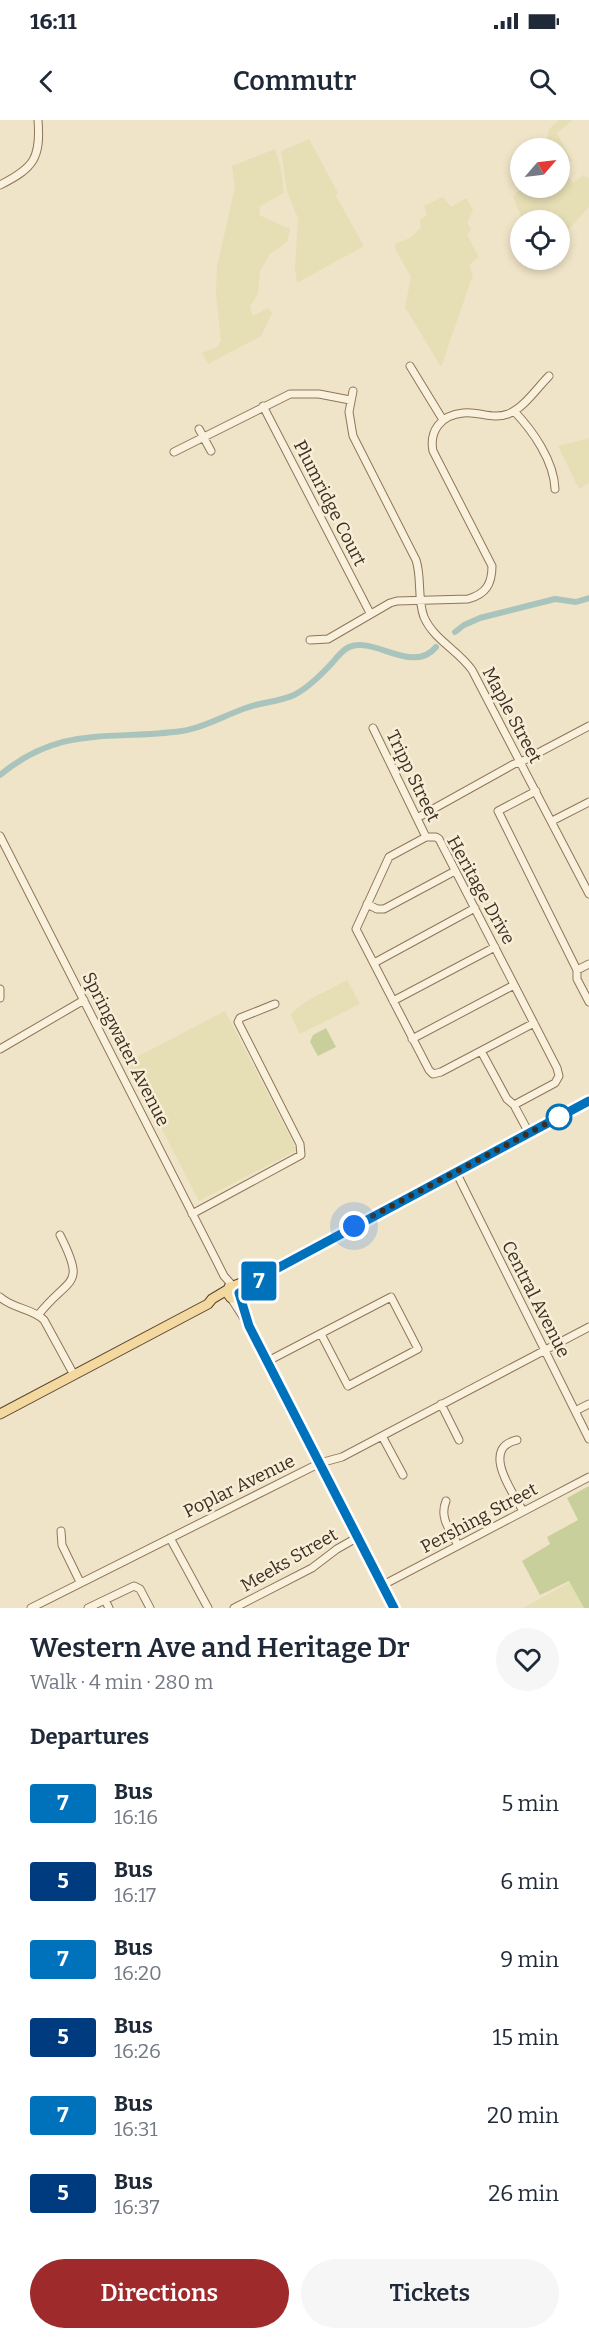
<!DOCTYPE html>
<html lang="en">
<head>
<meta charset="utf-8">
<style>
  :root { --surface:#fff; --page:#f6f6f7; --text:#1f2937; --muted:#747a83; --accent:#9e2a2b }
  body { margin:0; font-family:Bitter,serif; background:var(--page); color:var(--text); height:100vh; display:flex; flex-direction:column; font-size:22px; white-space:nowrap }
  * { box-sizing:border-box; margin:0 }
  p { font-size:20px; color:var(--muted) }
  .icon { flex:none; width:33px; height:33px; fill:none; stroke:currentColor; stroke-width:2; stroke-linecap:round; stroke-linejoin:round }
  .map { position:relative; height:1488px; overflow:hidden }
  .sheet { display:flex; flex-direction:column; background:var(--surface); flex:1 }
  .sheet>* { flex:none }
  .badge { padding:0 12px; border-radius:4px; font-size:21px; line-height:39px }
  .needle { width:39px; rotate:62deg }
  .controls { position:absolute; left:510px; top:18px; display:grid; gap:12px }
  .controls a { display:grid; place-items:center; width:60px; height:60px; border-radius:50%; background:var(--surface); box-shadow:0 3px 9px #0003; font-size:30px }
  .you { position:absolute; width:30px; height:30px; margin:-15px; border:4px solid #fff; border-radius:50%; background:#1a73e8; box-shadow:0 0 0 9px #1a73e833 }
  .map>.badge { position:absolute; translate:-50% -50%; box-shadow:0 0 0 3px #fff }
  h2 { padding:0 30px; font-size:22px; line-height:54px }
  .round { display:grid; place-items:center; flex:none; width:63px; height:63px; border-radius:32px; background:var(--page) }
  .summary { display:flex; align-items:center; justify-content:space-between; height:102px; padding:0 30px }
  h1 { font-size:28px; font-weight:600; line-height:45px }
  .cta { display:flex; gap:12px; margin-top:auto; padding:12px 30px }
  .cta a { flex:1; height:69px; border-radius:36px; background:var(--accent); color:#fff; font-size:24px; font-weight:600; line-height:69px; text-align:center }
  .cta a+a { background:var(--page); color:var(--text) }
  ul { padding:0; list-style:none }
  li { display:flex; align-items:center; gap:18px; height:78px; padding:0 30px }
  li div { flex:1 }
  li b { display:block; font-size:22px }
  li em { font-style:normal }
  li .badge { min-width:66px; font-weight:700; text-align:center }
  .status { display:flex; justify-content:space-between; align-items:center; height:42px; padding:0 30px; background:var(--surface); direction:ltr }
  .status svg { height:16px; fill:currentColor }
  header { display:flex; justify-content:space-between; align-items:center; height:78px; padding:0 30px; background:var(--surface); font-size:27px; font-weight:600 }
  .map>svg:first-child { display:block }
  .farmland { fill:#e6deb5 }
  .green { fill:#c9cf9b }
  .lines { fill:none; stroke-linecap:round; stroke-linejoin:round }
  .canal { stroke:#a9c4bc; stroke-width:6 }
  .minor-casing { stroke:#8d765c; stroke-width:9 }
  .major-casing { stroke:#5b4430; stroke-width:11 }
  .minor { stroke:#faf1dc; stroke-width:7 }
  .major { stroke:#f3d9a0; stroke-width:9 }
  .line-casing { stroke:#fff; stroke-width:14 }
  .line { stroke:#0072bc; stroke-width:9 }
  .walk { stroke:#3d2e20; stroke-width:6; stroke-dasharray:0 10.8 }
  .stop-dot { fill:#fff; stroke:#0072bc; stroke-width:3 }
  .labels { text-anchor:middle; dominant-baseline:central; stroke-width:5; stroke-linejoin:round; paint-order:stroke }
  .street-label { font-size:18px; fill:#3d2e20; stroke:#f7eed8 }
</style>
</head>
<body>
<div class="status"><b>16:11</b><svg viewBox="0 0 49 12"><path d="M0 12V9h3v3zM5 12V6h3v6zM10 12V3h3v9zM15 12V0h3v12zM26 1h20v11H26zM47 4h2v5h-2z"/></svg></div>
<header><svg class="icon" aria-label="back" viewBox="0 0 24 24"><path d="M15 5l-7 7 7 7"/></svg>Commutr<svg class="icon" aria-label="search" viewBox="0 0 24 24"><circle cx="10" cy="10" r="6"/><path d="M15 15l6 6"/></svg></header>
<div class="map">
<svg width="589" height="1488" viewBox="0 0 589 1488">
  <rect width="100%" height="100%" fill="#f0e4c8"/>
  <path class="farmland" d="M559 0H573L557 13 572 41 564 49 573 63 583 55 589 58V87L567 111H560V100H523L513 77 521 68H560V28H545L549 9Z
    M309 19 338 73 336 76 364 126 297 163 295 149 298 98 287 72 281 31Z
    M275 29 281 48 284 73 260 86 259 95 290 109 287 122 270 134 260 151 258 174 250 186 253 196 268 188 272 193 261 216 208 244 202 233 217 227 221 221 216 174 217 147 235 67 232 46Z
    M443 77 451 87 466 78 473 90 467 103 471 109 467 115 479 137 469 145 473 155 441 247 405 187 411 157 396 131 395 124 410 118 421 107 420 100 427 95 424 86Z
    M589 318V363L579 369 558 326Z
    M347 860 360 884 300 914 290 894 305 882Z
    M225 891 297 1030 199 1081 127 942Z
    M570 1462 584 1488H523L541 1478Z"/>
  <path class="green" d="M326 908 336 927 318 936 310 922 313 915Z
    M589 1366V1488H584L569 1461 540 1475 522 1441 550 1424 547 1417 578 1400 567 1378Z"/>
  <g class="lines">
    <path class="canal" d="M455 512 464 505 480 498 555 479 576 482 589 478
      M0 655C62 604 109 621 182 611 204 608 225 595 246 588 261 582 279 582 294 575 308 568 322 554 333 542 337 537 343 530 349 527 374 516 413 555 436 527"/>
    <g class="minor-casing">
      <path id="minor" d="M0 65C34 48 41 38 38 0
        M410 246 443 300
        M353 271 349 292 353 316 416 440C422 458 417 479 424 497 434 520 458 530 472 550L589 774
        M263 286 370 493
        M514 291C533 311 554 341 555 369
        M199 309 211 331
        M174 332 290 274H319L350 280
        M310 520 328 519 390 483 397 481 468 479C486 474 492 464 492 446L433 331C429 311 441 295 463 293 479 291 492 300 508 294 524 288 537 268 549 256
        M373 608 426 717
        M536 671 498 691 577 850
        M417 698 514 644 521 642 589 606
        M552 701 589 682
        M0 716 215 1138 224 1156 233 1166
        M367 784 377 789H384L455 751
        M374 843 475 788
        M589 844 577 850V859L589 882
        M0 869V878
        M393 881 495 827
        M412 919 514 865
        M0 929 84 880
        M481 931 507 979 514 985 529 1013
        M514 985 555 963 559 956 557 948 439 719 436 717H426L389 737 356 809 429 950 433 954 441 952 534 903
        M456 1052 589 1319
        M192 1094 301 1035 300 1024 238 902 240 898 275 884
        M0 1177C13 1189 32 1188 44 1200L74 1255
        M231 1178 249 1206 394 1488
        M39 1194C69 1156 87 1168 60 1115
        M268 1241 391 1177 418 1229 348 1266 321 1214
        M441 1284 459 1320
        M575 1291 589 1284
        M382 1316 403 1355
        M517 1320C480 1328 513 1373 523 1391
        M446 1381C439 1398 450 1410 458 1425
        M61 1411 62 1425 80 1462
        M170 1418 208 1488
        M383 1465 589 1357
        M105 1480 109 1488
        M31 1488 320 1343 342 1337 589 1207
        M88 1488 134 1466 140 1469 150 1488
        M234 1488 312 1448 337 1429 358 1417"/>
    </g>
    <g class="major-casing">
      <path id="major" d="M276 1149C259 1153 246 1163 229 1167L228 1174 231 1178H236L276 1149 589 981
        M0 1294 208 1184 212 1179 227 1170"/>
    </g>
    <use href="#minor" class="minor"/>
    <use href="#major" class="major"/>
  </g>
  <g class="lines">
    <g class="line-casing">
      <path id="line" d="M394 1488 249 1206 239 1173 276 1149 589 981"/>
    </g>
    <use href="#line" class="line"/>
    <path class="walk" d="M354 1106 559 997"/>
  </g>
  <circle class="stop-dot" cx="559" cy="997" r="12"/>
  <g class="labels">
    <g class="street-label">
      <text transform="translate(330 383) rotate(63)">Plumridge Court</text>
      <text transform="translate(512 595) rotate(62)">Maple Street</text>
      <text transform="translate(413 656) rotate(64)">Tripp Street</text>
      <text transform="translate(481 770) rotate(61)">Heritage Drive</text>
      <text transform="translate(126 929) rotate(63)">Springwater Avenue</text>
      <text transform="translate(536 1179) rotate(63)">Central Avenue</text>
      <text transform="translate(239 1366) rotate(-26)">Poplar Avenue</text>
      <text transform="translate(479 1398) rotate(-28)">Pershing Street</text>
      <text transform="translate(289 1440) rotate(-30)">Meeks Street</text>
    </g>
  </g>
</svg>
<div class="controls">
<a><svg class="needle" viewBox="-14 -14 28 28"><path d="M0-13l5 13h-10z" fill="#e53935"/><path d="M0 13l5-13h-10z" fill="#747a83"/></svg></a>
<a><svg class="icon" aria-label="locate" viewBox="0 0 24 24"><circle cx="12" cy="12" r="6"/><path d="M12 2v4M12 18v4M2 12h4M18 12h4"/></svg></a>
</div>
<div class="you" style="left:354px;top:1106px"></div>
<b class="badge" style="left:259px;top:1161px;background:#0072bc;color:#fff">7</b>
</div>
<section class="sheet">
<div class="summary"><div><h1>Western Ave and Heritage Dr</h1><p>Walk · 4 min · 280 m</p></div><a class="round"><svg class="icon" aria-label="heart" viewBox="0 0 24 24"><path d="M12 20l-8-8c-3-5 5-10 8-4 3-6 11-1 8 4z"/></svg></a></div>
<h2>Departures</h2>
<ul>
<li><span class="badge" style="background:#0072bc;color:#fff">7</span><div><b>Bus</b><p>16:16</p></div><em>5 min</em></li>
<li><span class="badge" style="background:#003b80;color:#fff">5</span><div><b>Bus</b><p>16:17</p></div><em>6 min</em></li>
<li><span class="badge" style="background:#0072bc;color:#fff">7</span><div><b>Bus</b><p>16:20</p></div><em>9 min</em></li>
<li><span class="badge" style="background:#003b80;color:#fff">5</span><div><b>Bus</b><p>16:26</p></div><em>15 min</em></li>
<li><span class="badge" style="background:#0072bc;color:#fff">7</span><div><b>Bus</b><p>16:31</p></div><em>20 min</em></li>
<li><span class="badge" style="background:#003b80;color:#fff">5</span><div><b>Bus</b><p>16:37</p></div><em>26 min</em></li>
</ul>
<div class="cta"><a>Directions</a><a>Tickets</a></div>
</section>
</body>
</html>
